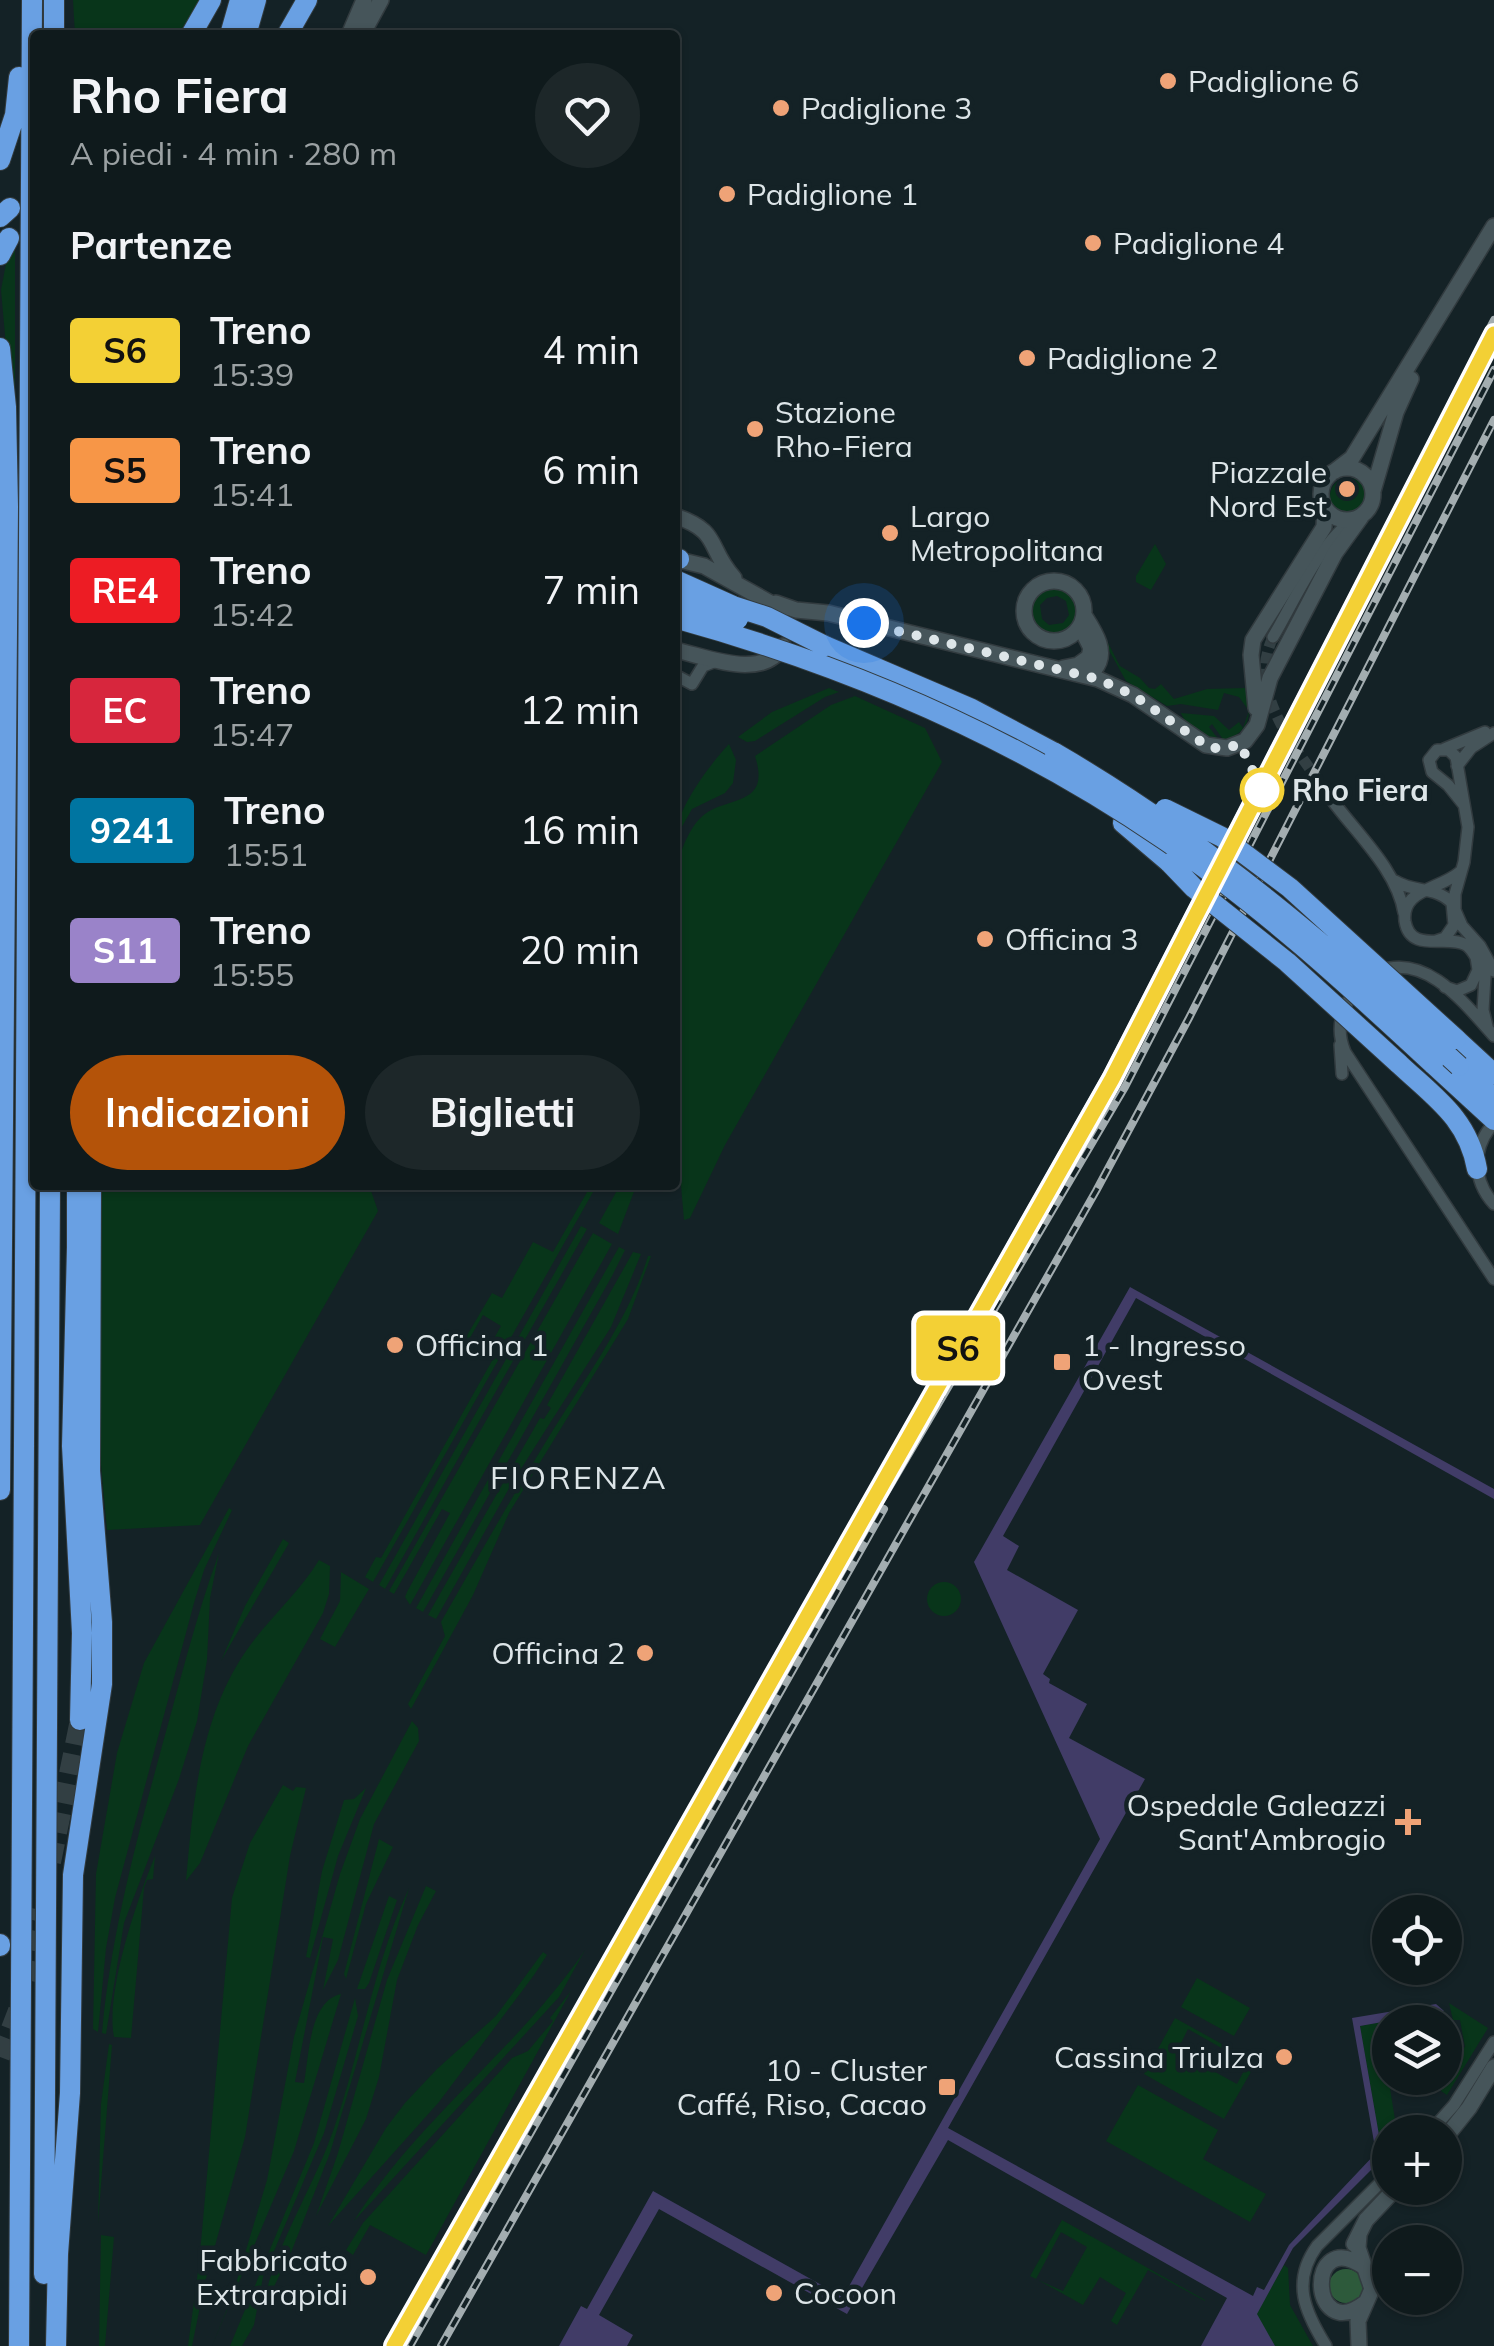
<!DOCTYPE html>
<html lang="it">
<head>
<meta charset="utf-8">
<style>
  :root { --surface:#0f1a1c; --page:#1d2729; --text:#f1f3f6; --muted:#9ba1a3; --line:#2f383b; --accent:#b45309 }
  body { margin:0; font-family:Mulish,sans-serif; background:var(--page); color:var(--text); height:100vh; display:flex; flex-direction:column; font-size:38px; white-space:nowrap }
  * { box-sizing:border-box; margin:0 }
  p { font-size:32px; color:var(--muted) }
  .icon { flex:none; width:55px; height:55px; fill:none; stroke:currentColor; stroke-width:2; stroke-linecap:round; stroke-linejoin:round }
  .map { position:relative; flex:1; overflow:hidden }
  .details { position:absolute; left:30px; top:30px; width:650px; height:1160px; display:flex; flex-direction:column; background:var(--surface); border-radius:10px; box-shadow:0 2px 8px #0004,0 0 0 2px var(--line) }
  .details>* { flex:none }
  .badge { padding:0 20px; border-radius:8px; font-size:35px; line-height:65px }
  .tools { position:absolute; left:1372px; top:1895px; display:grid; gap:20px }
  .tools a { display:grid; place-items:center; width:90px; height:90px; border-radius:50%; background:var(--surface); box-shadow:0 2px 8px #0004,0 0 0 2px var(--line); font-size:50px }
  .you { position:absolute; width:50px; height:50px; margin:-25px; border:8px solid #fff; border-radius:50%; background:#1a73e8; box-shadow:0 0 0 15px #1a73e833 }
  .map>.badge { position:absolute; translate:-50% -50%; box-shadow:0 0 0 5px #fff }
  h2 { padding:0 40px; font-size:38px; line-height:90px }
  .round { display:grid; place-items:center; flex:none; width:105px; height:105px; border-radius:52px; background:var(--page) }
  .headline { display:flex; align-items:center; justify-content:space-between; height:170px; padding:0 40px }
  h1 { font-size:48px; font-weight:700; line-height:75px }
  .action { display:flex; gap:20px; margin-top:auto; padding:20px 40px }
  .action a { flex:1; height:115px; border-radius:60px; background:var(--accent); color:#fff; font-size:40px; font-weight:700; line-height:115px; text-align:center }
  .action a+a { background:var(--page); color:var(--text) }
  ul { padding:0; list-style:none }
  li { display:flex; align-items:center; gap:30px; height:120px; padding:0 40px }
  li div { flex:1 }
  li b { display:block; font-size:38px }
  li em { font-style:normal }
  li .badge { min-width:110px; font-weight:700; text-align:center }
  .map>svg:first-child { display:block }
  .green { fill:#08351a; fill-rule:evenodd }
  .forest { fill:#2d5a3b }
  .water { fill:#413c67 }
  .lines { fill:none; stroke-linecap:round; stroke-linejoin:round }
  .street-tunnel { stroke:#323f43; stroke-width:11; stroke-dasharray:11 5.5; stroke-linecap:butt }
  .highway-tunnel { stroke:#323f43; stroke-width:20; stroke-dasharray:20 10; stroke-linecap:butt }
  .street-casing { stroke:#323b3f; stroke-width:14 }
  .secondary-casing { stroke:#323b3f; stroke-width:18 }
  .highway-casing { stroke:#323b3f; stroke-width:22 }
  .street { stroke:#46555a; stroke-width:11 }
  .secondary { stroke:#46555a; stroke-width:15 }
  .highway { stroke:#69a0e3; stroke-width:20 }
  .rail-casing { stroke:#a3adb0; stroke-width:8 }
  .rail { stroke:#142226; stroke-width:4; stroke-dasharray:11; stroke-linecap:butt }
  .highway-bridge-casing { stroke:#323b3f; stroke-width:22; stroke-linecap:butt }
  .highway-bridge { stroke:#69a0e3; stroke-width:20 }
  .line-casing { stroke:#fff; stroke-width:22 }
  .line { stroke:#f3d035; stroke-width:15 }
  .walk { stroke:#dde5e8; stroke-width:10; stroke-dasharray:0 18 }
  .poi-dot { fill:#efa377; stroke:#142226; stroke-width:4 }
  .stop-dot { fill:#fff; stroke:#f3d035; stroke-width:5 }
  .labels { text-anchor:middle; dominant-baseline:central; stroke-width:9; stroke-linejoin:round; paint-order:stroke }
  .poi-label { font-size:30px; fill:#dde5e8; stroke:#142226; text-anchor:start }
  .stop-label { font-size:30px; font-weight:bold; fill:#dde5e8; stroke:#142226; text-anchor:start }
  .neighbourhood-label { font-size:32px; letter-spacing:2.5px; fill:#dde5e8; stroke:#142226 }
</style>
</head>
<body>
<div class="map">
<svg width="1494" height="2346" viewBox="0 0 1494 2346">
  <rect width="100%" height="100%" fill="#142226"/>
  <path class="green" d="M73 0H200L180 35H75Z
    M15 245V447L1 290 8 253Z
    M1330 496a18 18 0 1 1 36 0a18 18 0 1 1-36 0Z
    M1155 544 1166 564 1151 590 1136 582V576Z
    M1052 587 1068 592 1078 610 1075 623 1059 634 1040 630C1024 614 1030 593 1052 587ZM1057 596 1066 601 1069 615 1063 623 1049 625 1042 619 1040 605 1047 598Z
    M1105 637 1120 666 1140 678 1149 688 1155 689 1161 684 1174 699 1207 689 1245 688C1254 713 1249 736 1220 740L1222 738 1212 724 1209 727 1219 740C1205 738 1185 725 1181 713L1214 716 1229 730 1239 722 1243 728 1249 711 1239 697 1224 693 1218 710 1181 704 1167 706 1126 681 1102 638Z
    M829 688 839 692 825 697 755 741 747 742 738 737 772 712Z
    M855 696 925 728 942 762 725 1145 690 1218 684 1220C676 1133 675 1047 675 960 675 931 669 895 676 868 681 850 690 825 705 814 730 796 771 806 755 756L831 705Z
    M729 744 736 760 733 783 725 793 692 809 675 839C675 811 710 764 729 744Z
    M97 1185H369L378 1211 200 1525 107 1530 99 1443Z
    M591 1185H597L373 1582 365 1577 376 1557 381 1558 493 1359 485 1354 501 1326 483 1315 467 1343 466 1337 492 1293 502 1298 533 1242 553 1252Z
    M620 1185 635 1189 618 1234 599 1223Z
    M581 1226 587 1229 385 1589 379 1585Z
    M593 1233 612 1244 410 1605 405 1597 407 1592 450 1513 442 1509 394 1594 389 1591Z
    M619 1247 625 1250 612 1276 423 1612 416 1608Z
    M633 1252 641 1254 611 1327 512 1483 436 1619 428 1615 540 1418 544 1419 551 1408 547 1405Z
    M648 1256H651L628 1319 509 1513 473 1595 411 1709 408 1704 445 1636 441 1622C478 1557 514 1493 553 1430 589 1373 628 1320 648 1256Z
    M229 1508 232 1510 204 1570 194 1603 115 1898 106 1948 98 2032 93 2029 96 1874 117 1753 144 1663Z
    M283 1539 289 1543 221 1661 245 1606Z
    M219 1553 210 1598 207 1660 197 1721 179 1779 124 1923 106 2034 102 2033C111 1934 136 1842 162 1746 180 1682 196 1616 219 1553Z
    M319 1560 330 1566 329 1594 323 1613 248 1746 200 1863 186 1881C193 1802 200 1718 246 1651 268 1619 299 1593 319 1560Z
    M341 1572 369 1589 335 1647 320 1639 340 1601Z
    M927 1599a17 17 0 1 1 34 0a17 17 0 1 1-34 0Z
    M412 1721 418 1728 419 1741 374 1824 338 1960 323 1990 333 1939 323 1937 295 2082 304 2083C309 2056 309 2001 341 1994L294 2151 212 2346 232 2297 267 2180 294 2037 340 1874 360 1819Z
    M283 1785 293 1791 296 1787 306 1788 290 1856 245 2137 205 2282 192 2346H188L199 2264 232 1898 250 1843Z
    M366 1788 338 1856 310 1958 306 1957 322 1871 344 1800 354 1799Z
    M379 1839 393 1847 366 1904 346 1979 344 1974Z
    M155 1856 153 1879 147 1880 144 1888 131 2038 114 2037C105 1992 137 1900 155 1856Z
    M426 1886 436 1891 418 1925 397 1980 379 2077 366 2119 316 2216 338 2153 387 1980Z
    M409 1888 330 2153 292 2250 262 2311C273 2248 312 2191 333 2131 361 2051 373 1966 409 1888Z
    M389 1896 397 1900 369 1983 365 1989H357Z
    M585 1950 559 1997 354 2221C418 2119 518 2049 585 1950Z
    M543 1952 547 1955 534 1975 439 2102 328 2226 386 2128 405 2103 437 2069 496 2016Z
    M1197 1978 1250 2008 1234 2036 1181 2007Z
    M571 1991 426 2255 370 2225 353 2255 346 2250 363 2223 512 2058 528 2051 553 2021 550 2018Z
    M355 1998 358 2016 324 2133 263 2277 254 2325 242 2346H230L314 2143Z
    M1449 2003 1488 2028 1447 2095 1441 2091 1458 2060V2050L1465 2047 1460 2020H1453Z
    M1444 2011V2022H1390V2030L1381 2032 1397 2132H1390V2159L1380 2171 1378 2160 1383 2158 1360 2026Z
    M1175 2018 1256 2063 1224 2119 1144 2074ZM1188 2029 1248 2063 1237 2084 1177 2051Z
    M109 2044 112 2045 98 2223 101 2104Z
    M1138 2085 1218 2130 1203 2159 1266 2194 1250 2222 1106 2141Z
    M1062 2220 1205 2300V2301L1148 2270 1117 2325 1111 2321 1126 2293 1100 2277 1083 2305 1038 2280 1063 2291 1087 2247 1061 2232 1036 2279 1030 2276Z
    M101 2235 114 2237 105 2346H99Z
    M1284 2265 1288 2268 1290 2305 1313 2346H1275L1256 2314Z"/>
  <path class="forest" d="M1329 2286a17 17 0 1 1 34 0a17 17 0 1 1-34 0Z"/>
  <path class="water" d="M1130 1287 1494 1489V1499L1136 1298 1003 1536 1019 1546 1007 1570 1078 1610 1043 1674 1050 1679 1049 1683 1087 1704 1069 1738 1145 1779 948 2128 1253 2296 1257 2287 1264 2290 1289 2245 1376 2153 1352 2018 1436 2004 1444 2011 1360 2026 1383 2158 1293 2248 1257 2314 1275 2346H1201L1227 2298 948 2140 847 2314 659 2209 599 2315 633 2335 627 2346H559L581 2306 587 2309 653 2191 843 2297 1100 1839 974 1562Z"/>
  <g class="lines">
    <path class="street-tunnel" d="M1273 637C1245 696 1301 753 1332 800"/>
    <path class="highway-tunnel" d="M51 1862 80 1720
      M26 1980 41 1910
      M0 2057 19 2008"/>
    <g class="street-casing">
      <path id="street" d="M1273 637C1293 604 1321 539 1354 520
        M675 675 692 684
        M692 684 703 666 716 661
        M1444 749 1485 732
        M1457 766 1471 748 1494 733
        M1332 800C1357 834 1397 870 1404 913
        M1464 805 1448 785 1432 772 1429 760 1437 750H1449L1456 757 1468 827 1464 862 1455 894V910L1462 926 1480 946 1494 971
        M1395 881C1414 893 1436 886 1452 903L1454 925 1445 938 1436 941
        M1486 960 1483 1010 1487 1026
        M1379 971C1427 953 1465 1004 1494 1036
        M1445 987 1457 991 1471 985 1478 970 1476 957C1473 953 1471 948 1466 945 1447 934 1410 954 1405 921 1404 913 1406 905 1412 899 1421 889 1446 884 1460 872
        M1357 988C1341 1008 1335 1028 1345 1052L1494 1279
        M1340 1045 1342 1074
        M1494 1123C1472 1147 1472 1180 1494 1204
        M1430 2132 1454 2105 1494 2042
        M1326 2346C1305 2312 1291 2282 1317 2246L1390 2173"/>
    </g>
    <g class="secondary-casing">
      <path id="secondary" d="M349 35 364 0
        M362 35 381 0
        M1321 494a26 26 0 1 1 52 0a26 26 0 1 1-52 0Z
        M1335 471 1352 458 1494 226
        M1373 491 1396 412 1411 379
        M675 516C722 532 706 547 734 578
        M675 559 704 566 783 610
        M1024 611a30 30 0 1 1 60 0a30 30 0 1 1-60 0Z
        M776 603 796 610 828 613 1098 679 1133 695 1206 745 1227 748 1245 741 1257 725 1270 678 1335 553 1361 517
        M675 650C708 657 762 681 783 646
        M1063 668 1078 665 1089 657 1091 648 1085 636
        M1082 674 1094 670C1109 653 1095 632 1084 615
        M1256 708 1251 655 1253 640 1324 527 1325 508
        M1445 2138 1469 2108 1494 2067
        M1359 2235 1358 2248 1372 2289 1358 2321 1359 2346
        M1354 2244 1366 2220 1396 2188
        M1364 2267C1305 2225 1309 2346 1365 2303"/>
    </g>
    <g class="highway-casing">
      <path id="highway" d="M54 0V35
        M191 35 211 0
        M230 35 240 0
        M246 35 256 0
        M287 35 307 0
        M0 160 15 115 19 77
        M0 217 10 208
        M0 255 9 238
        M0 348 6 407 8 507 0 1490
        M675 558 679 559
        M825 646 972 709 1055 753
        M1123 823 1170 863
        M1456 1039 1494 1074
        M1398 1063C1434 1097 1468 1118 1477 1169
        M1433 1064 1494 1120
        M1459 1066 1494 1098
        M77 1185V1260
        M77 1247 72 1446 82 1633 80 1720
        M0 1944V1946
        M44 2274 50 1185
        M19 2346 32 0
        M56 2346 58 2254 70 2093 73 1875 102 1684V1622L90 1471 91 1185"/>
    </g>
    <use href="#street" class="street"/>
    <use href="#secondary" class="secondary"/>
    <use href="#highway" class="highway"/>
    <g class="rail-casing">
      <path id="rail" d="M871 1518 1125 1087 1494 370
        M388 2346 1106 1076 1494 320
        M410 2346 884 1509
        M441 2346 1096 1191 1189 1018 1494 420"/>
    </g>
    <use href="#rail" class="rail"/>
    <g class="highway-bridge-casing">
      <path id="highway-bridge" d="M675 580 733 606 767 617 825 646
        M675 602 738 619
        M675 618C849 666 1016 738 1165 840 1261 905 1348 985 1433 1064
        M1055 753C1205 840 1333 949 1459 1066
        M1165 809 1222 837 1290 888 1456 1039
        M1170 863 1194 888 1287 962 1398 1063"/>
    </g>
    <use href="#highway-bridge" class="highway-bridge"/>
  </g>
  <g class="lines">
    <g class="line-casing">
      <path id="line" d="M394 2346 1112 1079 1494 334"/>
    </g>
    <use href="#line" class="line"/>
    <path class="walk" d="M864 623 1098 679 1133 695 1210 748H1227L1240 744 1262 790"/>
  </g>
  <g class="poi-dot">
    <circle cx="1168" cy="81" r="10"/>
    <circle cx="781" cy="108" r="10"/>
    <circle cx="727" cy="194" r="10"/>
    <circle cx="1093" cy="243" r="10"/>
    <circle cx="1027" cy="358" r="10"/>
    <circle cx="755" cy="429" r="10"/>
    <circle cx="1347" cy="489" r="10"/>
    <circle cx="890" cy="533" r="10"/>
    <circle cx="985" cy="939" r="10"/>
    <circle cx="395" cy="1345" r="10"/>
    <rect x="1052" y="1352" width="20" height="20" rx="5"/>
    <circle cx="645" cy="1653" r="10"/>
    <path d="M1403 1807h10v10h10v10h-10v10h-10v-10h-10v-10h10z"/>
    <circle cx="1284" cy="2057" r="10"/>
    <rect x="937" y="2077" width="20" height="20" rx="5"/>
    <circle cx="368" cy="2277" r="10"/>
    <circle cx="774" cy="2293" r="10"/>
  </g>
  <circle class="stop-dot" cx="1262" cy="790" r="20"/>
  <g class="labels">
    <g class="poi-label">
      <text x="1188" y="81">Padiglione 6</text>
      <text x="801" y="108">Padiglione 3</text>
      <text x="747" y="194">Padiglione 1</text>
      <text x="1113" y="243">Padiglione 4</text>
      <text x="1047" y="358">Padiglione 2</text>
      <text x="775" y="412">Stazione<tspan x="775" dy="34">Rho-Fiera</tspan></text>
      <text x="1327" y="472" text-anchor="end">Piazzale<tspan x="1327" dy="34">Nord Est</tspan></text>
      <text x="910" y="516">Largo<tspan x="910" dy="34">Metropolitana</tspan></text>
      <text x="1005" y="939">Officina 3</text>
      <text x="415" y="1345">Officina 1</text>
      <text x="1082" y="1345">1 - Ingresso<tspan x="1082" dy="34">Ovest</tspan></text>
      <text x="625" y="1653" text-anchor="end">Officina 2</text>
      <text x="1386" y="1805" text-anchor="end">Ospedale Galeazzi<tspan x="1386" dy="34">Sant'Ambrogio</tspan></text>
      <text x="1264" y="2057" text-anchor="end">Cassina Triulza</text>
      <text x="927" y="2070" text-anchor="end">10 - Cluster<tspan x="927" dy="34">Caffé, Riso, Cacao</tspan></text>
      <text x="348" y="2260" text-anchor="end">Fabbricato<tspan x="348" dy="34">Extrarapidi</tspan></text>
      <text x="794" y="2293">Cocoon</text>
    </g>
    <g class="stop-label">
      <text x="1292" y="790">Rho Fiera</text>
    </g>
    <g class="neighbourhood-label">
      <text x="579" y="1477">FIORENZA</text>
    </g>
  </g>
</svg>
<div class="tools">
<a><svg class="icon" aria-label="locate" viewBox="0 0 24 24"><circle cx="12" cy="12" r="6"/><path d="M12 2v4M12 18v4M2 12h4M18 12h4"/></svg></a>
<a><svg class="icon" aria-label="layers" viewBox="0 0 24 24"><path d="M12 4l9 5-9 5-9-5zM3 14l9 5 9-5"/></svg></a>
<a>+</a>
<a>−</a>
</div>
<div class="you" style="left:864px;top:623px"></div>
<b class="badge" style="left:958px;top:1348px;background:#f3d035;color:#111">S6</b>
<section class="details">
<div class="headline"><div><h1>Rho Fiera</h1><p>A piedi · 4 min · 280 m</p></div><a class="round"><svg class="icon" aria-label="heart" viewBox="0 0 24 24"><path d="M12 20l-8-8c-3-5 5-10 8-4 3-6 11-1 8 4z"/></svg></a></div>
<h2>Partenze</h2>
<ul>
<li><span class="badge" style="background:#f3d035;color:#111">S6</span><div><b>Treno</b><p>15:39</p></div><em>4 min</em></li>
<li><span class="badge" style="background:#f79647;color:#111">S5</span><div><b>Treno</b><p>15:41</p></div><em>6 min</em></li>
<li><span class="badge" style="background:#ed1c24;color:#fff">RE4</span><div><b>Treno</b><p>15:42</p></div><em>7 min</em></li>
<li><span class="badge" style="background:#d7263d;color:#fff">EC</span><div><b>Treno</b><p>15:47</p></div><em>12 min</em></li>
<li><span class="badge" style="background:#0075a1;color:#fff">9241</span><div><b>Treno</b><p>15:51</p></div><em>16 min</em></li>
<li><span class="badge" style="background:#9a83c9;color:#fff">S11</span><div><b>Treno</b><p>15:55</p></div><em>20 min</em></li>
</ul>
<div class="action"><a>Indicazioni</a><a>Biglietti</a></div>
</section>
</div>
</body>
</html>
